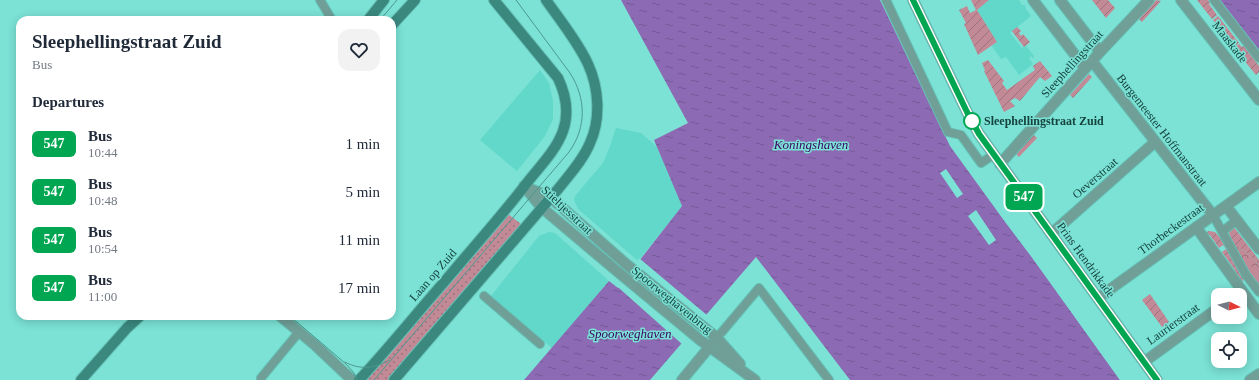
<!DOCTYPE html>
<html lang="en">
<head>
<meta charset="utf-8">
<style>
  :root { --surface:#fff; --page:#f2f2f3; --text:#1f2937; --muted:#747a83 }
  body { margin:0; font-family:"Times New Roman",serif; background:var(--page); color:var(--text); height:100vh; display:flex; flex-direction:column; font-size:15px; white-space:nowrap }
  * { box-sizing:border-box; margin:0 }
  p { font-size:13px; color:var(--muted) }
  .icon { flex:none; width:22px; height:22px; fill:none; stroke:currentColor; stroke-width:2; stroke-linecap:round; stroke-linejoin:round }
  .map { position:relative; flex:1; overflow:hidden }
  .drawer { position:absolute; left:16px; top:16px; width:380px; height:304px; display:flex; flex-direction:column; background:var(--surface); border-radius:12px; box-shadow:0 2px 10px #0003 }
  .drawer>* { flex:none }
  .badge { padding:0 8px; border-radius:6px; font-size:14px; line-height:26px }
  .needle { width:26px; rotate:96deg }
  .controls { position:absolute; left:1211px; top:288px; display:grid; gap:8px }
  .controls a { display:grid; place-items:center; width:36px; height:36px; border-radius:8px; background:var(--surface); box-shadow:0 2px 10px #0003; font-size:20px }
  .map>.badge { position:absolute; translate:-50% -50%; box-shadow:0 0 0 2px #fff }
  h2 { padding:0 16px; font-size:15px; line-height:36px }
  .round { display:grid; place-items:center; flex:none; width:42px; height:42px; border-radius:12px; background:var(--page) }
  .summary { display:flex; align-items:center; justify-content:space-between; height:68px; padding:0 16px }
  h1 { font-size:19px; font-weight:600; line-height:30px }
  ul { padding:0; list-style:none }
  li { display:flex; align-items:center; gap:12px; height:48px; padding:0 16px }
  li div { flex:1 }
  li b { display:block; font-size:15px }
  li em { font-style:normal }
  li .badge { min-width:44px; font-weight:700; text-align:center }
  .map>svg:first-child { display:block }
  .built { fill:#62d8ca }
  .grass { fill:url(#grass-dots) }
  .forest { fill:url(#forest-crowns) }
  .garden { fill:url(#garden-furrows) }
  .water { fill:url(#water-ripples) }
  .pier { fill:#7be2d5 }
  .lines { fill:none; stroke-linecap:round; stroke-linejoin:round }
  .pedestrian-casing { stroke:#65bfb4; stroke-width:10 }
  .minor-casing { stroke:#65bfb4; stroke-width:12 }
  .tertiary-casing { stroke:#65bfb4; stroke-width:12 }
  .secondary-casing { stroke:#65bfb4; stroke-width:12 }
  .pedestrian { stroke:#709f98; stroke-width:8 }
  .minor { stroke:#709f98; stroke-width:10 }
  .tertiary { stroke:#709f98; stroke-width:10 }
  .secondary { stroke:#3a887e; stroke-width:10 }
  .tram { stroke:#4c998f; stroke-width:1 }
  .line-casing { stroke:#fff; stroke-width:9 }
  .line { stroke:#00a651; stroke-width:6 }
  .stop-dot { fill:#fff; stroke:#00a651; stroke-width:2 }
  .labels { text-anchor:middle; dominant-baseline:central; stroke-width:3; stroke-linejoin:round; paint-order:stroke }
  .street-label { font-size:12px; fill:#16433e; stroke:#7be2d5 }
  .stop-label { font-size:12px; font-weight:bold; fill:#16433e; stroke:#7be2d5; text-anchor:start }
  .water-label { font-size:13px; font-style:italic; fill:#3b0261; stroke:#7be2d5 }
</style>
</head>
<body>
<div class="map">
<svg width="1259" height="380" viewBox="0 0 1259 380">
  <defs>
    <pattern id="grass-dots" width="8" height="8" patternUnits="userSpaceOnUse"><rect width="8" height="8" fill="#c28a96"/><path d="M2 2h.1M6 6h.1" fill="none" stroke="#9d727c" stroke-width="1.8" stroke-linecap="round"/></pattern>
    <pattern id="forest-crowns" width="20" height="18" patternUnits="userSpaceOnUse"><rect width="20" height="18" fill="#c28a96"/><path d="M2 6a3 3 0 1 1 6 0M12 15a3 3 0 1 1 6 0" fill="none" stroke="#9d727c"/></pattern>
    <pattern id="garden-furrows" width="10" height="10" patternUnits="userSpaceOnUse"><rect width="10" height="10" fill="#c28a96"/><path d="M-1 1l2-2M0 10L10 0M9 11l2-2" fill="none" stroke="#9d727c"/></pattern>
    <pattern id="water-ripples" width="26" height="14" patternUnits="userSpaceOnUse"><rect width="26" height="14" fill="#8d6ab4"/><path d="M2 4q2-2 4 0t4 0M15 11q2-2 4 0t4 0" fill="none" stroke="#725994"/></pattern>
  </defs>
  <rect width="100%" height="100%" fill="#7be2d5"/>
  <path class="built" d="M989 0H1019L1022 5H1025L1026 9 1031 16 1010 33 1022 48 1026 46 1034 56 1033 59 1031 56 1029 58 1033 64 1019 75 1006 57 1001 59 992 46 997 42 977 10Z
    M540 70 549 83 553 101V119L545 136 517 171 480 140Z
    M616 128 641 133 657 147 682 206 638 261 578 209 574 200 575 196 603 163 610 146Z
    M549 232 555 233 609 281 552 348 491 296 539 236Z"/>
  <path class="grass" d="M508 214 521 224 520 226 388 380H366Z"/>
  <path class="forest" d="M1231 244C1242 248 1251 256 1259 265V288Z"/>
  <path class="garden" d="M971 0H989L977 10 997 42 978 55 964 24 966 23 959 10 967 6 970 13 976 10Z
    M1092 0H1108L1115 8 1106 18Z
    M1156 0 1161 1 1142 22 1139 19Z
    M1197 0H1208L1210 3 1209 4 1217 15 1212 19Z
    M1218 16 1239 43 1234 47 1213 20Z
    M1017 27 1021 31 1019 33 1021 36 1023 34 1030 42 1024 47 1012 31Z
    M1239 44 1242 47 1244 46 1259 66V72L1256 75 1234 48Z
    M988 60 1004 81 1002 83 1007 90 1035 70 1033 66 1040 61 1052 76 1045 81 1040 77 1020 101 1015 98 1010 101 1015 106 1004 112 984 71 985 70 982 63Z
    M1089 74 1092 77 1073 98 1070 95Z
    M1034 135 1037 138 1019 157 1016 154Z
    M1233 226 1259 260V265C1251 256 1242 248 1231 244 1228 237 1228 232 1233 226Z
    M1209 231 1215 232 1224 242 1243 278V285L1233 273 1235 270 1222 252 1226 249 1223 245 1219 248 1210 235 1207 237 1204 233Z
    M1150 294 1169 322 1162 327 1142 300Z"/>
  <path class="water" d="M621 0H880L950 146 1006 223 1031 256 1120 380H850L756 257 650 380H524L609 281 618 288 682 206 654 140 688 123Z
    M1220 0H1259V50Z"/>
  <path class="pier" d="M953 147 1007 222 1033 255 1122 380H1120L1031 256 1006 223 952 148Z
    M946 169 963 194 957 198 940 173Z
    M976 210 996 240 989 245 968 216Z
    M639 258 708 316 683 345 611 281V280L617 286Z"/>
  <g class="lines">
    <g class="pedestrian-casing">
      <path id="pedestrian" d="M320 0 332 20
        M886 0 948 132 961 135 981 163 993 155
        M1214 0 1259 58
        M1213 215 1246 275 1259 292
        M1223 231 1237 220
        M484 296 540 344
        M721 333 759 288 829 380
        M261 378 299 332"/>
    </g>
    <g class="minor-casing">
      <path id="minor" d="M913 0 967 112 979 134 1157 380
        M1033 0 1085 68
        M1060 0 1100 52
        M1181 0 1259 100
        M1092 61 1213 215
        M1000 164 1100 52 1149 0
        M1226 206 1259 249
        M1196 227 1259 314
        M1051 234 1155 142
        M1098 298 1259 182
        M280 316 315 345 352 380
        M1144 362 1218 308
        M682 380 717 338
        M1250 380 1259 374"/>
    </g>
    <g class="tertiary-casing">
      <path id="tertiary" d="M524 186 541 207 618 272 700 340 755 380
        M526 187 550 197 626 264 717 338 740 364"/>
    </g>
    <g class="secondary-casing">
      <path id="secondary" d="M368 20 384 0
        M392 25 415 0
        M81 380 127 328 140 316
        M359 380C389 348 416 314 445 281 471 250 498 220 523 188 536 170 555 153 563 131 569 114 566 95 558 78L494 0
        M394 380 559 188C570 174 583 160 590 143 601 119 599 88 588 64 578 42 560 20 546 0"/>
    </g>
    <use href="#pedestrian" class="pedestrian"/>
    <use href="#minor" class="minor"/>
    <use href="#tertiary" class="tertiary"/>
    <use href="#secondary" class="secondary"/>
    <path class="tram" d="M380 20 397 0
      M290 316 346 364 354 373 357 380
      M345 362C359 370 375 369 389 360
      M374 380 569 152C587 127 586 98 570 73L516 0"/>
  </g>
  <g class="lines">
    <g class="line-casing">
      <path id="line" d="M913 0 967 112 979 134 1157 380"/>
    </g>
    <use href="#line" class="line"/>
  </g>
  <circle class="stop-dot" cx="972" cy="121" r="8"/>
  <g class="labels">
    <g class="street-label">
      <text transform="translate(1230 42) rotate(52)">Maaskade</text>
      <text transform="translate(1072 64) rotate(-48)">Sleephellingstraat</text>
      <text transform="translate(1162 130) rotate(52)">Burgemeester Hoffmanstraat</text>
      <text transform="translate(1095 178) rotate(-41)">Oeverstraat</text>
      <text transform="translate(567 210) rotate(43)">Stieltjesstraat</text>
      <text transform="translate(1171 229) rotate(-36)">Thorbeckestraat</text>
      <text transform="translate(1086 260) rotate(54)">Prins Hendrikkade</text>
      <text transform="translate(433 275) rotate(-49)">Laan op Zuid</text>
      <text transform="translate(672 300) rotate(39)">Spoorweghavenbrug</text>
      <text transform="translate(1173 324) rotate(-36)">Laurierstraat</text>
    </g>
    <g class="stop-label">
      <text x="984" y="121">Sleephellingstraat Zuid</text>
    </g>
    <g class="water-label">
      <text x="811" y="144">Koningshaven</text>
      <text x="630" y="333">Spoorweghaven</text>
    </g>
  </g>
</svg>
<div class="controls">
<a><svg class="needle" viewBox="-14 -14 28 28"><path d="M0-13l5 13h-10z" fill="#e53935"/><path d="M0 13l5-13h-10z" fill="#747a83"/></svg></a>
<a><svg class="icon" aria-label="locate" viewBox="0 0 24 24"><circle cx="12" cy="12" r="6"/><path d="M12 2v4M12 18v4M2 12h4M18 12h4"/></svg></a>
</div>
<b class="badge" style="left:1024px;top:197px;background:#00a651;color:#fff">547</b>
<section class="drawer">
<div class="summary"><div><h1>Sleephellingstraat Zuid</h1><p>Bus</p></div><a class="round"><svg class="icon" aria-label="heart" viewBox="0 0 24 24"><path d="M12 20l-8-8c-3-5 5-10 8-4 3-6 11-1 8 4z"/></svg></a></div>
<h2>Departures</h2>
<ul>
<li><span class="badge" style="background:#00a651;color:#fff">547</span><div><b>Bus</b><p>10:44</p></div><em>1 min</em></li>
<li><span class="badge" style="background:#00a651;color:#fff">547</span><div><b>Bus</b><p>10:48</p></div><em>5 min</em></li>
<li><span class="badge" style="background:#00a651;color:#fff">547</span><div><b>Bus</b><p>10:54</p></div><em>11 min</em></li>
<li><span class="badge" style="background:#00a651;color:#fff">547</span><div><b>Bus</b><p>11:00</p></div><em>17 min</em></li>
</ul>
</section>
</div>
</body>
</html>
